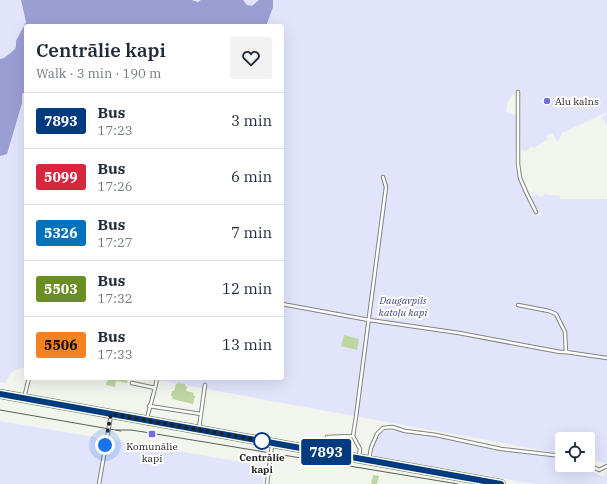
<!DOCTYPE html>
<html lang="en">
<head>
<meta charset="utf-8">
<style>
  :root { --surface:#fff; --page:#f2f2f3; --text:#1f2937; --muted:#747a83; --line:#e0e1e3 }
  body { margin:0; font-family:"IBM Plex Serif",serif; background:var(--page); color:var(--text); height:100vh; display:flex; flex-direction:column; font-size:15px; white-space:nowrap }
  * { box-sizing:border-box; margin:0 }
  p { font-size:13px; color:var(--muted) }
  .icon { flex:none; width:22px; height:22px; fill:none; stroke:currentColor; stroke-width:2; stroke-linecap:round; stroke-linejoin:round }
  .map { position:relative; flex:1; overflow:hidden }
  .details { position:absolute; left:24px; top:24px; width:260px; height:356px; display:flex; flex-direction:column; background:var(--surface); border-radius:4px; box-shadow:0 4px 16px #0002 }
  .details>* { flex:none }
  .badge { padding:0 8px; border-radius:3px; font-size:14px; line-height:26px }
  .tools { position:absolute; left:555px; top:432px; display:grid; gap:8px }
  .tools a { display:grid; place-items:center; width:40px; height:40px; border-radius:4px; background:var(--surface); box-shadow:0 4px 16px #0002; font-size:20px }
  .you { position:absolute; width:20px; height:20px; margin:-10px; border:3px solid #fff; border-radius:50%; background:#1a73e8; box-shadow:0 0 0 6px #1a73e833 }
  .map>.badge { position:absolute; translate:-50% -50%; box-shadow:0 0 0 2px #fff }
  .round { display:grid; place-items:center; flex:none; width:42px; height:42px; border-radius:4px; background:var(--page) }
  .overview { display:flex; align-items:center; justify-content:space-between; height:68px; padding:0 12px }
  h1 { font-size:19px; font-weight:600; line-height:30px }
  ul { padding:0; list-style:none }
  li { display:flex; align-items:center; gap:12px; height:56px; padding:0 12px; border-top:1px solid var(--line) }
  li div { flex:1 }
  li b { display:block; font-size:15px }
  li em { font-style:normal }
  li .badge { min-width:44px; font-weight:700; text-align:center }
  .map>svg:first-child { display:block }
  .green { fill:#e2e4fc }
  .water { fill:#9b9ed2 }
  .building { fill:#bed6a1 }
  .lines { fill:none; stroke-linecap:round; stroke-linejoin:round }
  .service-casing { stroke:#81837e; stroke-width:4.5 }
  .primary-casing { stroke:#5c6f43; stroke-width:10 }
  .service { stroke:#fff; stroke-width:2.5 }
  .primary { stroke:#b1c29a; stroke-width:8 }
  .tram { stroke:#5b5c59; stroke-width:1 }
  .line-casing { stroke:#fff; stroke-width:9 }
  .line { stroke:#003b80; stroke-width:6 }
  .walk { stroke:#1f201e; stroke-width:4; stroke-dasharray:0 7.2 }
  .poi-dot { fill:#726ce6; stroke:#fff; stroke-width:1.5 }
  .stop-dot { fill:#fff; stroke:#003b80; stroke-width:2 }
  .labels { text-anchor:middle; dominant-baseline:central; stroke-width:4; stroke-linejoin:round; paint-order:stroke }
  .poi-label { font-size:10px; fill:#1f201e; stroke:#fff; text-anchor:start }
  .park-label { font-size:10px; font-style:italic; fill:#464586; stroke:#fff }
  .stop-label { font-size:10px; font-weight:bold; fill:#1f201e; stroke:#fff }
</style>
</head>
<body>
<div class="map">
<svg width="607" height="484" viewBox="0 0 607 484">
  <rect width="100%" height="100%" fill="#f2f5ee"/>
  <path class="green" d="M0 0H607V126L602 117 606 115 605 113 562 133 558 142 552 133 546 136 548 139 534 148 532 146 526 151 522 150 521 149 520 92C511 93 508 101 506 110L507 112 515 115 516 116 515 165 518 179 524 192 536 215 542 216 531 198 535 195 543 197 544 194 559 196H560V199H607V463L588 459V439H562V454L146 378H282V26H26V368C15 366 9 374 6 383L0 382V136L10 53 4 58 0 59Z
    M0 421 265 466 263 484H0Z
    M386 430 438 437 458 442 495 450 561 457 562 458V465H573L572 468 574 469 578 465H583L603 477 607 470V484H534L375 456C370 447 377 434 386 430Z"/>
  <path class="water" d="M21 0H191L198 2 201 0H243L247 5 252 6 259 0H273V7L266 26H26V91L22 94V103L7 154 0 156V59L4 58 14 50 16 47V41L26 22Z"/>
  <path class="building" d="M344 335 359 339 357 350 341 346Z
    M108 378H128L127 383 116 381 115 387 106 385Z
    M178 383 185 384V386H187L186 391 194 393 193 395 195 396 193 404 172 399 173 397 171 396 172 391H174L176 384H177Z
    M373 475 379 476 377 484H371Z"/>
  <g class="lines">
    <g class="service-casing">
      <path id="service" d="M518 92V164L520 178 526 192 536 212
        M282 304 369 320 459 333 560 352H566L607 358
        M518 305 549 311 556 314 565 332 566 352
        M132 383 155 388
        M24 398 29 378
        M149 406 201 414
        M147 418 155 388 157 378
        M199 428 205 385
        M353 436 356 417 386 187 383 177
        M320 450 327 437 353 436 360 449 359 456
        M369 460 371 448 377 434 383 428 392 427 405 431 436 435 501 449 562 456
        M588 464 599 470 607 466
        M99 484 111 415
        M267 484 272 445"/>
    </g>
    <g class="primary-casing">
      <path id="primary" d="M0 394 501 484"/>
    </g>
    <use href="#service" class="service"/>
    <use href="#primary" class="primary"/>
    <path class="tram" d="M0 410 121 431
      M116 430H131L144 432 458 484"/>
  </g>
  <g class="lines">
    <g class="line-casing">
      <path id="line" d="M0 394 501 484"/>
    </g>
    <use href="#line" class="line"/>
    <path class="walk" d="M105 445 111 414 262 441"/>
  </g>
  <g class="poi-dot">
    <circle cx="547" cy="101" r="4"/>
    <rect x="148" y="430" width="8" height="8" rx="2"/>
  </g>
  <circle class="stop-dot" cx="262" cy="441" r="8"/>
  <g class="labels">
    <g class="poi-label">
      <text x="555" y="101">Alu kalns</text>
      <text x="152" y="446" text-anchor="middle">Komunālie<tspan x="152" dy="12">kapi</tspan></text>
    </g>
    <g class="park-label">
      <text x="403" y="300">Daugavpils<tspan x="403" dy="12">katoļu kapi</tspan></text>
    </g>
    <g class="stop-label">
      <text x="262" y="457">Centrālie<tspan x="262" dy="12">kapi</tspan></text>
    </g>
  </g>
</svg>
<div class="tools">
<a><svg class="icon" aria-label="locate" viewBox="0 0 24 24"><circle cx="12" cy="12" r="6"/><path d="M12 2v4M12 18v4M2 12h4M18 12h4"/></svg></a>
</div>
<div class="you" style="left:105px;top:445px"></div>
<b class="badge" style="left:326px;top:452px;background:#003b80;color:#fff">7893</b>
<section class="details">
<div class="overview"><div><h1>Centrālie kapi</h1><p>Walk · 3 min · 190 m</p></div><a class="round"><svg class="icon" aria-label="heart" viewBox="0 0 24 24"><path d="M12 20l-8-8c-3-5 5-10 8-4 3-6 11-1 8 4z"/></svg></a></div>
<ul>
<li><span class="badge" style="background:#003b80;color:#fff">7893</span><div><b>Bus</b><p>17:23</p></div><em>3 min</em></li>
<li><span class="badge" style="background:#d7263d;color:#fff">5099</span><div><b>Bus</b><p>17:26</p></div><em>6 min</em></li>
<li><span class="badge" style="background:#0072bc;color:#fff">5326</span><div><b>Bus</b><p>17:27</p></div><em>7 min</em></li>
<li><span class="badge" style="background:#6b8e23;color:#fff">5503</span><div><b>Bus</b><p>17:32</p></div><em>12 min</em></li>
<li><span class="badge" style="background:#f58220;color:#111">5506</span><div><b>Bus</b><p>17:33</p></div><em>13 min</em></li>
</ul>
</section>
</div>
</body>
</html>
